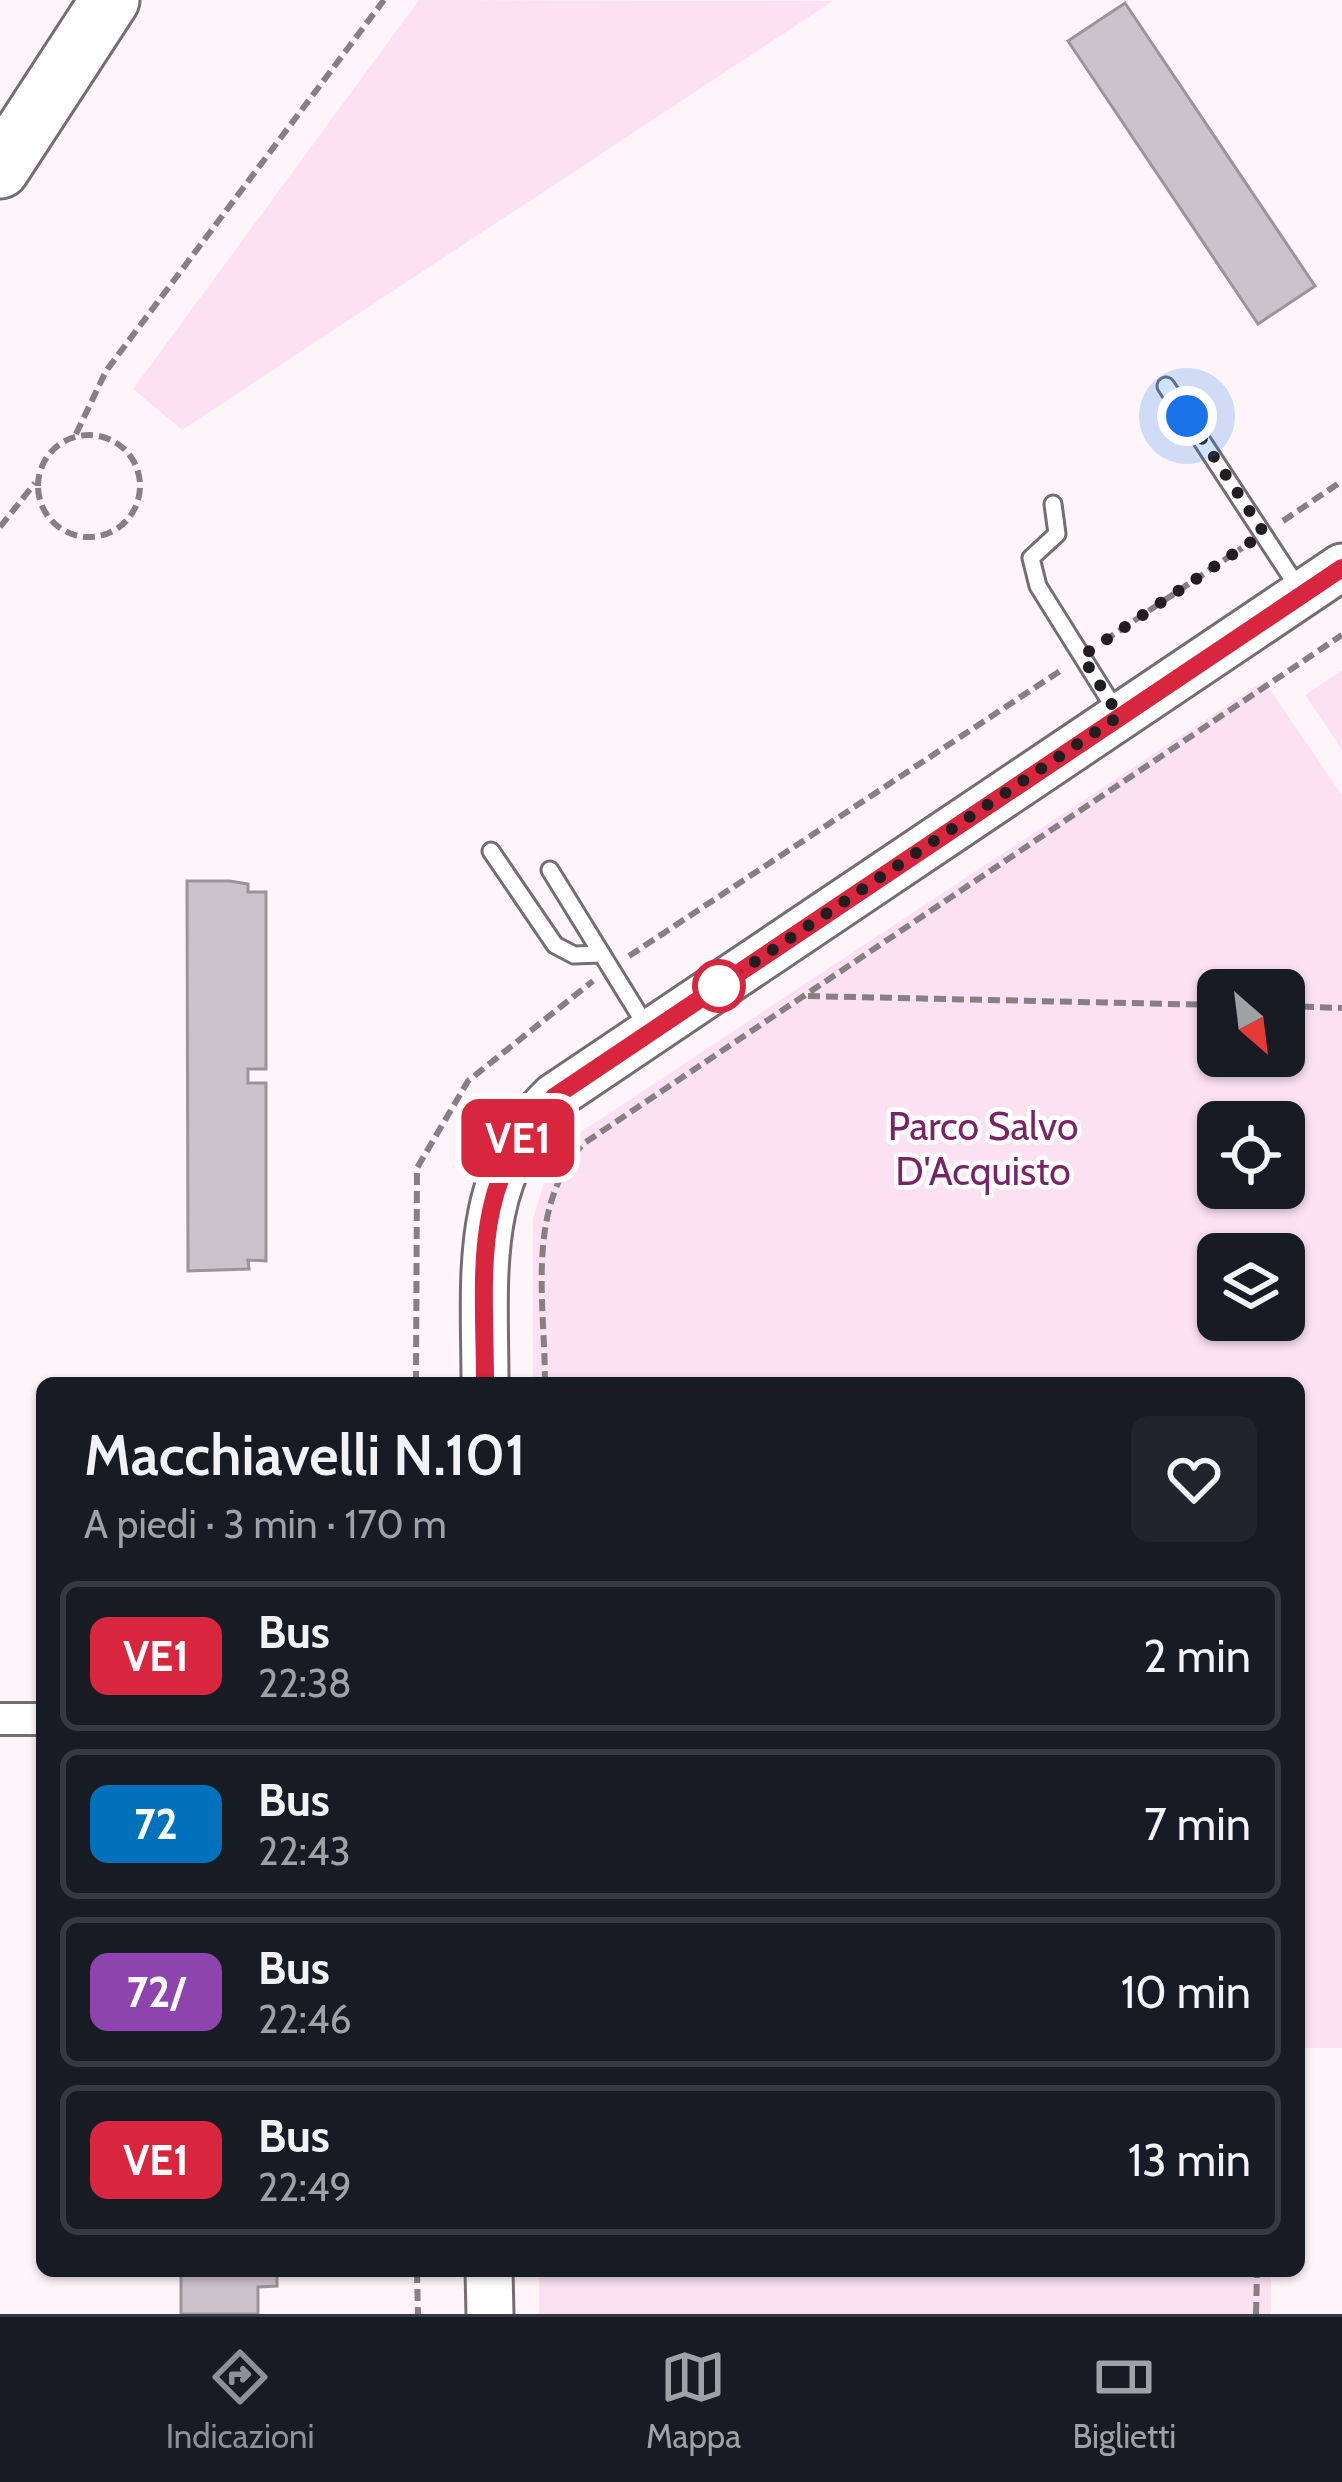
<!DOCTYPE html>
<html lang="it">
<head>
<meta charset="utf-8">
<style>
  :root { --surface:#171b24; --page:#20242c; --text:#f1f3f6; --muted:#9ea1a6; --line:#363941; --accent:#8c9099 }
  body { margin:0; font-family:Cabin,sans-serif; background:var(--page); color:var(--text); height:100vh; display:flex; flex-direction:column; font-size:45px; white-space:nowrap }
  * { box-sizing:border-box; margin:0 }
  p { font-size:39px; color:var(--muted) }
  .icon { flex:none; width:66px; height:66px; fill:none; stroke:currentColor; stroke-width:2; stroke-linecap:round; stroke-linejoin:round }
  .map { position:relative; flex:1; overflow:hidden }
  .side { position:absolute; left:36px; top:1377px; width:1269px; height:900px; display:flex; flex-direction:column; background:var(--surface); border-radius:18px; box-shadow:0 3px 9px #0004 }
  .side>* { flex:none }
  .badge { padding:0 24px; border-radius:18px; font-size:42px; line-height:78px }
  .needle { width:78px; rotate:152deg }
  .tools { position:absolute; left:1197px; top:969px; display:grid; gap:24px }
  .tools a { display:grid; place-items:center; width:108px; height:108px; border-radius:18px; background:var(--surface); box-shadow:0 3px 9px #0004; font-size:60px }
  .you { position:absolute; width:60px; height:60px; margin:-30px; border:9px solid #fff; border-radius:50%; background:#1a73e8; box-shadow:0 0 0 18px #1a73e833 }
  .map>.badge { position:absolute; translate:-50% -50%; box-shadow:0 0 0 6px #fff }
  .round { display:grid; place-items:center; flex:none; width:126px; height:126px; border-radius:18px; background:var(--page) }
  .head { display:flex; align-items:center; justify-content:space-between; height:204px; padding:0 48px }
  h1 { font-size:57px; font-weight:600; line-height:90px }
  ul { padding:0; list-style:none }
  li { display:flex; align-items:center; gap:36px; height:150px; margin:0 24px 18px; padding:0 24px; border:6px solid var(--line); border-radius:18px }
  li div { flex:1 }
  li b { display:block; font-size:45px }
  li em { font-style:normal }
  li .badge { min-width:132px; font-weight:700; text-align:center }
  .dock { display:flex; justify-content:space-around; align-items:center; height:168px; border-top:3px solid var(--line); background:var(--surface); font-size:33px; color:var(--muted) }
  .dock a { display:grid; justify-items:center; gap:6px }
  .dock .on { color:var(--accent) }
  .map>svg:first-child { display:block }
  .green { fill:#fce1f2; fill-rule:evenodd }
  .building { fill:#ccc2c9; stroke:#9d949a; stroke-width:3 }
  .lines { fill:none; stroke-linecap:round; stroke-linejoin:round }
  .lane-casing { stroke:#766d72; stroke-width:21 }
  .street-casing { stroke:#766d72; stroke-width:36 }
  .secondary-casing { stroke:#766d72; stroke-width:51 }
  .highway-casing { stroke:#766d72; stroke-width:63 }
  .path { stroke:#868084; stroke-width:6; stroke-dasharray:12 6; stroke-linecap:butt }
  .lane { stroke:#fff; stroke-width:15 }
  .street { stroke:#fff; stroke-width:30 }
  .secondary { stroke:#fff; stroke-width:45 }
  .highway { stroke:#fff; stroke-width:57 }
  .line-casing { stroke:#fff; stroke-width:27 }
  .line { stroke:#d7263d; stroke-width:18 }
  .walk { stroke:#211d20; stroke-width:12; stroke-dasharray:0 21.6 }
  .stop-dot { fill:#fff; stroke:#d7263d; stroke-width:6 }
  .labels { text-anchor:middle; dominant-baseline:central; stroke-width:9; stroke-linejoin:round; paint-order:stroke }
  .park-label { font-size:39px; fill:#7a2465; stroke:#fff }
</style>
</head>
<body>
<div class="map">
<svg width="1342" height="2314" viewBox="0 0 1342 2314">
  <rect width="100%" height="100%" fill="#fef5fb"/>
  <path class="green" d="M419 0 833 1 182 430 133 389Z
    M1342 670V750L1305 695Z
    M1264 681 1342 795V2048H1299V1383H533V1219L550 1163 576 1135ZM1284 990V1056H1218V990ZM1284 1122V1188H1218V1122ZM1218 1254H1284V1320H1218Z
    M539 2271H1271V2314H539Z"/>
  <path class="building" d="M1125 3 1315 286 1258 324 1068 41Z
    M187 881H230L248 884V892H266V1069H248V1083H266V1261L248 1260 249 1269 188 1271Z
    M181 2271H277V2286L258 2287V2314H181Z"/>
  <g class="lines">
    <g class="lane-casing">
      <path id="lane" d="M1166 386 1301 592
        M1053 504 1057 534 1031 558 1038 586 1118 714
        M491 851 555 945 574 955 602 954
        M550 870 648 1029"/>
    </g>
    <g class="street-casing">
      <path id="street" d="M0 1719H42"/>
    </g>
    <g class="secondary-casing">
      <path id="secondary" d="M485 1383C485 1278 472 1176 554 1097L1342 567
        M489 2271 490 2314"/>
    </g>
    <g class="highway-casing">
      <path id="highway" d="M0 169 110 0"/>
    </g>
    <path class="path" d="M76 434 106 371 384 0
      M38 486a51 51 0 1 1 102 0a51 51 0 1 1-102 0Z
      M1283 521 1342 481
      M0 527 35 483
      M1104 641 1242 548
      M629 956 1063 669
      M808 996 1218 1005
      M1284 1006 1342 1008
      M416 1383 417 1168 468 1081 593 981
      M545 1383C545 1301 525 1209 583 1144L1342 635
      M417 2271 418 2314
      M1256 2314 1257 2271"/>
    <use href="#lane" class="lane"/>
    <use href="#street" class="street"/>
    <use href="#secondary" class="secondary"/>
    <use href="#highway" class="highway"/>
  </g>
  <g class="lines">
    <g class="line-casing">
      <path id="line" d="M485 1383C485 1274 469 1180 554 1097L1342 568"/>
    </g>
    <use href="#line" class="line"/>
    <path class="walk" d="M719 986 1119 716 1082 656 1264 533 1187 416"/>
  </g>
  <circle class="stop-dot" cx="719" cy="986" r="24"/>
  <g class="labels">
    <g class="park-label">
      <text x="983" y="1126">Parco Salvo<tspan x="983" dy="45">D'Acquisto</tspan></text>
    </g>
  </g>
</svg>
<div class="tools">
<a><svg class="needle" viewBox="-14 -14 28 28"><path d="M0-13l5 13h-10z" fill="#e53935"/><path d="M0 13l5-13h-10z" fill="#9ea1a6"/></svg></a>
<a><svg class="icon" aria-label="locate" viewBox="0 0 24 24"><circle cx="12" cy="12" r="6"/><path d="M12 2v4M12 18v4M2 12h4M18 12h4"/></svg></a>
<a><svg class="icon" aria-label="layers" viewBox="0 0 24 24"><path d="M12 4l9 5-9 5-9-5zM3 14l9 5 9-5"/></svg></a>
</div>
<div class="you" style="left:1187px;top:416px"></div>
<b class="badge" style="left:518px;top:1138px;background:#d7263d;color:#fff">VE1</b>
<section class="side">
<div class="head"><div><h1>Macchiavelli N.101</h1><p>A piedi · 3 min · 170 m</p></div><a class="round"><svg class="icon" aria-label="heart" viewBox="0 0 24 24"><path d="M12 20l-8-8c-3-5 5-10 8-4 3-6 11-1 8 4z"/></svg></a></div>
<ul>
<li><span class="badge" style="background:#d7263d;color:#fff">VE1</span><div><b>Bus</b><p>22:38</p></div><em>2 min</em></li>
<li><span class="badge" style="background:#0072bc;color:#fff">72</span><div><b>Bus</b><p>22:43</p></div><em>7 min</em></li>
<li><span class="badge" style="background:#8e44ad;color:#fff">72/</span><div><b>Bus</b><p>22:46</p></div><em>10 min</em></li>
<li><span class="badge" style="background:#d7263d;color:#fff">VE1</span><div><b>Bus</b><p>22:49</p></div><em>13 min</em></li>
</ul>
</section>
</div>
<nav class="dock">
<a class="on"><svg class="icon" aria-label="directions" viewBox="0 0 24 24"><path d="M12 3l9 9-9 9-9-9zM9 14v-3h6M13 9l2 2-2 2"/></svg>Indicazioni</a>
<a><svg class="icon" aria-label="map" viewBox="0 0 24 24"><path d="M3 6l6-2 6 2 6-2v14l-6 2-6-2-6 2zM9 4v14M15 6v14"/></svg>Mappa</a>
<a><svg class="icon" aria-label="tickets" viewBox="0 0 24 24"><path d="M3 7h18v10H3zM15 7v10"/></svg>Biglietti</a>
</nav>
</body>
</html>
